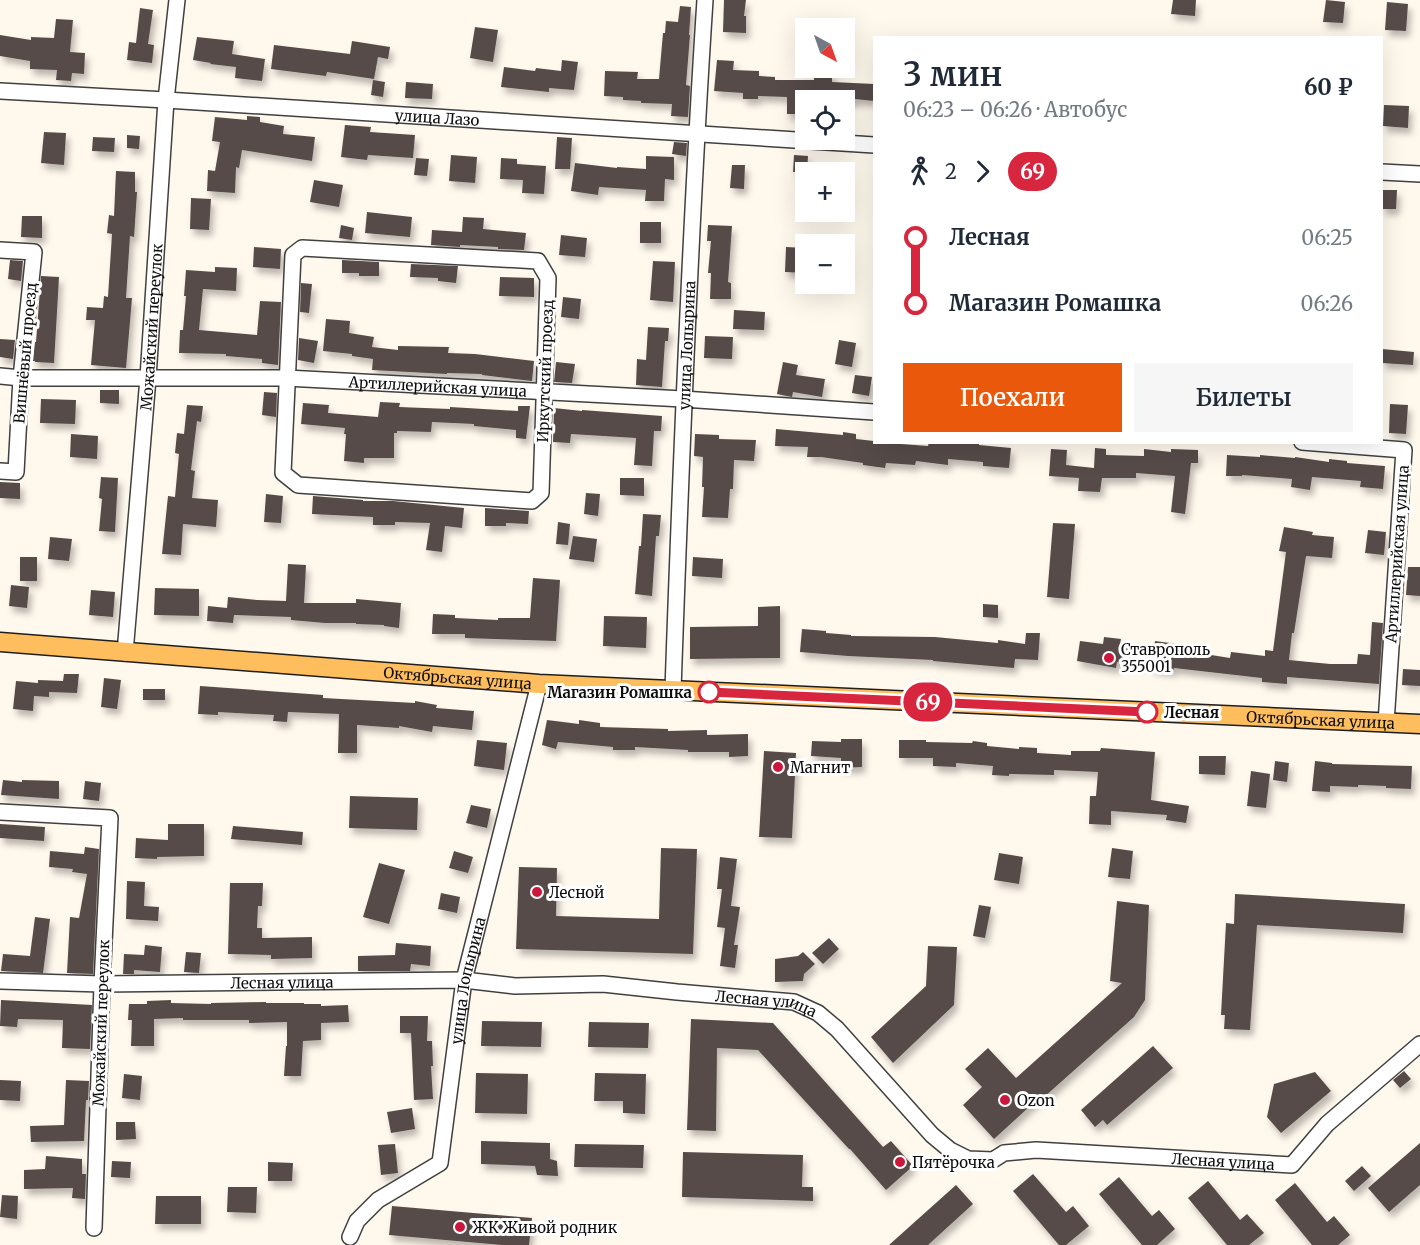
<!DOCTYPE html>
<html lang="ru">
<head>
<meta charset="utf-8">
<style>
  :root { --surface:#fff; --page:#f6f6f7; --text:#1f2937; --muted:#747a83; --accent:#ea580c }
  body { margin:0; font-family:Merriweather,serif; background:var(--page); color:var(--text); height:100vh; display:flex; flex-direction:column; font-size:22px; white-space:nowrap }
  * { box-sizing:border-box; margin:0 }
  p { font-size:20px; color:var(--muted) }
  .icon { flex:none; width:33px; height:33px; fill:none; stroke:currentColor; stroke-width:2; stroke-linecap:round; stroke-linejoin:round }
  .map { position:relative; flex:1; overflow:hidden }
  .sheet { position:absolute; left:873px; top:36px; width:510px; height:408px; display:flex; flex-direction:column; background:var(--surface); border-radius:0px; box-shadow:0 6px 24px #0002 }
  .sheet>* { flex:none }
  .badge { padding:0 12px; border-radius:20px; font-size:21px; line-height:39px }
  .needle { width:39px; rotate:140deg }
  .controls { position:absolute; left:795px; top:18px; display:grid; gap:12px }
  .controls a { display:grid; place-items:center; width:60px; height:60px; border-radius:0px; background:var(--surface); box-shadow:0 6px 24px #0002; font-size:30px }
  .map>.badge { position:absolute; translate:-50% -50%; box-shadow:0 0 0 3px #fff }
  .legs { display:flex; align-items:center; gap:9px; height:66px; padding:0 30px; font-size:20px }
  .legs p { margin-inline-start:auto }
  .summary { display:flex; align-items:center; justify-content:space-between; height:102px; padding:0 30px }
  h1 { font-size:33px; font-weight:600; line-height:45px }
  .primary-button { display:flex; gap:12px; margin-top:auto; padding:12px 30px }
  .primary-button a { flex:1; height:69px; border-radius:0px; background:var(--accent); color:#fff; font-size:24px; font-weight:600; line-height:69px; text-align:center }
  .primary-button a+a { background:var(--page); color:var(--text) }
  ul { padding:0 30px; list-style:none }
  li { display:flex; align-items:center; gap:21px; height:66px; font-size:22px }
  li i { display:grid; place-items:center; width:9px; height:100%; margin:0 8px; background:currentColor }
  li i::after { content:''; width:15px; height:15px; margin:-8px; border:4px solid; border-radius:50%; background:var(--surface) }
  li p { margin-inline-start:auto }
  li:first-child i { background:linear-gradient(#0000 50%,currentColor 0) }
  li:last-child i { background:linear-gradient(currentColor 50%,#0000 0) }
  .map>svg:first-child { display:block }
  .building { fill:#574b48; filter:url(#shadow) }
  .lines { fill:none; stroke-linecap:round; stroke-linejoin:round }
  .minor-casing { stroke:#404040; stroke-width:18 }
  .major-casing { stroke:#1e1e1e; stroke-width:21 }
  .minor { stroke:#fff; stroke-width:15 }
  .major { stroke:#ffbe5d; stroke-width:18 }
  .line-1-casing { stroke:#fff; stroke-width:14 }
  .line-1 { stroke:#d7263d; stroke-width:9 }
  .poi-dot { fill:#cb173c; stroke:#fff; stroke-width:2 }
  .stop-1-dot { fill:#fff; stroke:#d7263d; stroke-width:3 }
  .labels { text-anchor:middle; dominant-baseline:central; stroke-width:6; stroke-linejoin:round; paint-order:stroke }
  .street-label { font-size:15px; fill:#0d0d0d; stroke:#fff }
  .poi-label { font-size:15px; fill:#0d0d0d; stroke:#fff; text-anchor:start }
  .stop-label { font-size:15px; font-weight:bold; fill:#0d0d0d; stroke:#fff; text-anchor:end }
</style>
</head>
<body>
<div class="map">
<svg width="1420" height="1245" viewBox="0 0 1420 1245">
  <defs>
    <filter id="shadow"><feDropShadow dx="3.5" dy="6" stdDeviation="3" flood-color="#0004"/></filter>
  </defs>
  <rect width="100%" height="100%" fill="#fff8ed"/>
  <path class="building" d="M724 0H746L744 16H746V33L723 32Z
    M1173 0H1196L1195 16 1171 14Z
    M1326 0 1345 2 1343 23 1323 22Z
    M1387 2 1408 4 1406 31 1385 30Z
    M680 6 691 7 689 35H690L686 85 690 86 688 117 671 116 672 104 641 103V101L623 100V97L604 96 605 71 638 72 637 79H659L663 33H665L666 21 678 22Z
    M140 8 153 10 148 44 154 45 152 63 127 60 129 42 136 43Z
    M56 19 73 20 70 52 85 53 84 74 72 73 71 81 56 80 57 70 30 69V61L0 56V35L31 40V37L54 38Z
    M475 27 498 30 493 62 470 58Z
    M197 37 234 41 232 54 265 59 262 81 235 78 236 67 210 64 211 63 193 60Z
    M352 41 390 47 388 59 378 57 374 79 327 72 326 76 271 69 274 45 350 54Z
    M562 60 578 62 574 90 549 88V92L501 87 504 67 535 71 536 68 561 71Z
    M717 60 734 61 733 70 759 71V76L775 77V80H814V73H832V82L874 84V101L855 99V101L805 100V114H787V97L758 96V99H743V93L714 91Z
    M373 80 385 82 383 97 371 95Z
    M406 82 433 84 432 99 405 98Z
    M1384 105 1409 106 1408 128 1383 126Z
    M247 116 260 117V122L284 126 283 134 315 137 312 161 242 150 239 168 236 167 235 193 207 191 208 170 215 171 220 142 212 141 215 117 247 120Z
    M345 125 371 127 370 132 415 135 413 158 368 155 367 160 341 157Z
    M44 132 66 133 64 165 41 163Z
    M127 135 140 136 139 149 127 148Z
    M93 137 115 138 114 152 92 151Z
    M557 137 572 138 570 169H555Z
    M674 142 687 143 686 156 672 154Z
    M451 155 477 157 475 183 449 181Z
    M794 155 808 156 807 172H793Z
    M646 156 674 157V180L665 179 664 201H645L646 190 599 187 598 195 571 191 575 163 617 168V167L646 169Z
    M416 158 429 159 427 176 414 175Z
    M501 158 517 159V164L546 166 544 194 522 193 523 180 500 179Z
    M732 165H745L744 189 730 188Z
    M116 171 135 172V192H137L134 237 130 236 126 298H132L126 368 91 365 95 320H86L87 307 103 308 104 296 108 297 112 234 107 233 109 215 114 216Z
    M314 180 343 185 339 207 310 202Z
    M1382 190H1397L1396 209H1382Z
    M191 198 211 199 209 230 190 229Z
    M367 212 412 217 410 237 365 233Z
    M22 216H42V238L21 237Z
    M463 217 484 218 483 229 526 233 524 250 498 249V247L460 245V247L431 245 432 230 462 232Z
    M640 222H661V243H640Z
    M341 225 354 228 352 240 339 238Z
    M708 225 732 226 728 282 731 283V299H710L711 273H708L711 241H707Z
    M561 235 587 238 585 257 559 255Z
    M254 247 281 249 280 269 253 267Z
    M786 247 806 248V273L785 272Z
    M10 260 23 261 21 281 8 279Z
    M342 260 379 262V276H359V273H342Z
    M653 261 675 262 673 302 650 300Z
    M411 264 458 266 456 283 438 281V278L410 277Z
    M215 267 237 268 236 291 203 289 199 330 257 335 260 301 281 302 278 365 262 363V359L226 356V354L179 353 180 330H183L186 296H184L186 270 215 272Z
    M41 276 59 277 54 363 35 362V361H33L35 342H36Z
    M500 277 534 278V297L499 296Z
    M301 283 312 284 309 313 300 312Z
    M563 297 581 299 579 319 561 317Z
    M734 310 765 312 764 330 733 329Z
    M326 319 350 321 349 333 374 337 372 347 398 350V346L449 347 448 353 475 354 534 361 532 381 482 375V374L447 373V374L372 370 373 359 352 356V354L323 351Z
    M648 327 669 328 668 341H665L662 387 636 385 637 359 646 360Z
    M705 336 733 337 732 359 704 358Z
    M299 338 318 341 314 363 298 360Z
    M0 339 15 340 13 359 0 357Z
    M839 340 856 343 852 367 835 364Z
    M1382 349 1414 352 1413 365 1382 363Z
    M556 362 575 364 572 383 554 382Z
    M783 362 798 365 796 375 825 379 822 397 793 392 792 397 777 394Z
    M855 375 872 377 869 396 852 393Z
    M100 390H119V404L100 403Z
    M264 392 277 393 276 417 262 415Z
    M41 399 76 400 75 424 40 423Z
    M380 402 400 403 399 407 450 409V407L518 411V406H530L526 439 516 438V430L474 426V424L432 422 431 432 397 431V433H394V458H364V463L344 461 346 434H344L345 428 301 424 303 403 329 405 328 413 378 417Z
    M1390 404 1408 405 1406 434 1389 433Z
    M187 405 203 406 201 422 197 421 191 470 195 471 192 498 218 500 216 527 183 524 181 555 162 554 168 496 175 497 179 454 175 453 177 433 184 434Z
    M554 408 582 411V410L662 416 661 431H654L652 466 634 465 636 438 571 434 570 443 553 442Z
    M776 429 843 435V432L856 434V439L874 441V442L928 446 929 442H971L979 443V445L1011 448 1009 468 983 466V462L948 459V465L916 461 915 465 886 463 885 468 863 465V463L821 457H807L808 447 775 446Z
    M71 434 98 436 97 459 70 457Z
    M695 434 719 435V439L756 440 754 461 734 460 733 489H730L728 518 702 517 704 487H702L703 457 694 456Z
    M1095 448 1106 449V455L1144 456V449L1171 452V449L1198 450V463H1191L1185 514 1171 512 1175 476 1136 473V478H1102L1100 492 1078 491 1079 478 1049 476 1051 449 1067 450 1066 465 1094 468Z
    M1227 455 1260 457V455L1295 458V457L1329 462V459L1347 461V463L1385 466 1383 489 1360 487 1361 481 1312 477 1310 490 1291 487 1292 479 1242 475V476H1226Z
    M101 477 118 478 115 532 99 531 102 499 99 498Z
    M620 478H644V496L620 495Z
    M0 482 20 483V499L0 498Z
    M586 493 600 494 598 516 584 514Z
    M266 494 283 496 281 523 264 522Z
    M313 496 363 500V501H393L464 508 462 528 445 526 442 552 426 550 430 523 395 522V525H373V517L312 514Z
    M485 508 529 511 528 524 506 523V526H485Z
    M643 514 661 515 659 536H656L652 596 635 594 639 546H641Z
    M558 522 570 524 568 545 556 544Z
    M1053 523 1075 524 1069 599 1047 597Z
    M1284 527 1313 532 1312 535 1334 537 1332 558 1306 556 1294 633H1292L1289 660 1330 664H1357L1358 654 1370 655 1372 622 1383 623 1379 684 1287 677V684L1262 682V678L1174 668 1173 671 1151 668 1152 664 1117 662 1116 668 1077 661 1080 641 1103 644 1104 637 1121 639 1120 644 1154 647 1155 641 1177 644 1175 653 1204 657 1205 654 1230 658 1231 652 1265 656V650L1273 651 1286 552 1279 551Z
    M1368 530 1386 532 1384 555 1365 553Z
    M573 536 597 539 594 562 569 559Z
    M50 537 72 539 69 561 48 559Z
    M20 557H37V581H20Z
    M693 557 723 559 722 578 692 576Z
    M288 564 306 565 304 603H356V599L401 603 399 628 384 626V625L356 624V623H325L291 620V617L234 615 233 623 207 621 208 606 227 608 228 597 257 600 286 601Z
    M1408 567H1420V596L1406 595Z
    M533 578 560 580 556 641 465 638V634H432L433 614 455 615V618L498 620V618H530Z
    M11 585 29 587 27 608 9 606Z
    M155 588 199 589V616L154 615Z
    M91 590 115 592 113 617 89 615Z
    M983 604 998 605V618L983 617Z
    M780 606V658L690 659V627L758 626V607Z
    M604 616 647 617 646 648 603 646Z
    M802 629 826 631V633L851 635V636L935 637 998 643V640L1025 644 1026 633H1040L1038 660 1015 659 1014 668 933 661V660L848 656 800 652Z
    M1403 669 1420 670V686L1402 685Z
    M64 674H79L77 693 49 692V697L34 696 33 711 13 709 16 681 38 683V680L63 681Z
    M104 678 121 680 117 709 101 707Z
    M200 686 323 695V698L415 703V701L437 705 436 708 474 711 472 730 433 726 432 732 399 726V728L357 725V753H338L339 714 288 712 287 722 273 721 274 715 218 712V715L198 714Z
    M143 689H165V700H143Z
    M547 720 579 724V720L600 723V727L668 729V731L707 730V735L748 734V756L729 757V752H688V750L635 747V750H613V747L558 742 556 749 542 745Z
    M841 739H862V767L841 768V758L811 756 812 741 841 742Z
    M477 740 507 743 504 770 474 766Z
    M899 740H926V742L972 743 973 741 987 743V746L1019 749V747L1037 748V753L1071 755V751H1100L1101 748 1155 752 1151 800 1189 806 1186 823 1166 820 1167 815 1111 811V825L1089 824 1090 796H1096L1098 772 1054 770V775L1009 774V776L992 775 993 766 956 763V767L933 766V758H899Z
    M764 751 796 753 792 838 759 837Z
    M1199 756H1226L1225 775 1199 774Z
    M1275 761 1289 763 1287 782 1273 780Z
    M1315 761 1332 763V764L1412 766 1411 789 1386 788V786L1358 785V787L1330 786V792L1312 791Z
    M1251 771 1270 774 1266 808 1247 806Z
    M3 780 22 782V780L59 781V799L1 795Z
    M85 781 101 783 99 801 83 799Z
    M350 796 418 798 417 830 349 828Z
    M471 805 491 809 487 828 466 823Z
    M0 824 45 827 44 841 0 838Z
    M168 824H204V856L157 857V859L135 858 136 838 168 840Z
    M233 826 303 832 302 845 231 839Z
    M85 847 99 849 93 974 67 973 70 917 79 918 87 874 72 872 73 869 49 867 50 851 84 854Z
    M661 848 697 849 693 954 516 949 519 867 557 868 556 916 659 919Z
    M1112 848 1133 851 1130 879 1108 877Z
    M454 851 473 857 468 873 449 868Z
    M999 853 1023 857 1019 884 994 880Z
    M720 857 737 859 731 906 740 907 734 945H738L735 968 720 966 725 928 717 927 722 889H717Z
    M379 863 405 870 389 924 363 917Z
    M127 881 145 882 144 906 159 907 158 921 126 919Z
    M230 883H263L262 906H258L257 928H262V938L312 937V958L271 959V955L228 954Z
    M441 893 460 897 457 913 438 909Z
    M1235 894 1405 904 1403 933 1257 925 1250 1030 1224 1029 1225 1015H1221L1226 923 1234 924Z
    M1117 901 1149 905 1145 1000 1134 1017 1043 1098 1041 1096 994 1139 963 1105 982 1087 965 1069 988 1048 1016 1078 1122 983 1110 981Z
    M979 905 991 907 985 938 973 936Z
    M35 917 50 919 43 973 1 971 3 954 30 956Z
    M829 938 839 949 823 964 812 953Z
    M396 943 431 946 430 966 411 964 410 971H358V956L395 955Z
    M145 945 162 947 160 972 134 970V974H123L124 954 144 955Z
    M928 946 957 947 954 1005 893 1063 871 1037 926 986Z
    M186 952 201 953 199 973 184 972Z
    M803 952 815 964 804 974 803 981 775 982V959L798 956Z
    M1 1000 92 1005 90 1049 62 1048 63 1020 18 1019 17 1027 0 1026Z
    M171 1000V1003L211 1004V1003L266 1002V1003H304V1004H321V1006L348 1005 349 1022 321 1023V1040L303 1041 301 1076H284L286 1046H287V1022L249 1023V1020H183V1018L154 1019V1046H131L132 1020H128L129 1004H147V1001Z
    M400 1016H428L427 1041H432L433 1066H431L433 1099 414 1100 411 1033H400Z
    M691 1019 773 1023 883 1147 891 1141 913 1166 886 1190 850 1149H849L758 1050 717 1048 716 1131 687 1130Z
    M482 1021 542 1022 541 1047 481 1046Z
    M589 1022 649 1023 648 1048 588 1047Z
    M1153 1046 1173 1068 1107 1125 1103 1120 1095 1127 1081 1110Z
    M1404 1071 1411 1079 1400 1088 1393 1080Z
    M1315 1072 1331 1091 1281 1133 1267 1117 1274 1084Z
    M476 1073 528 1074 527 1114 475 1113Z
    M595 1073 646 1074 645 1114 623 1113V1101H594Z
    M124 1074 142 1076 140 1100 122 1098Z
    M0 1080 21 1081 20 1101 0 1100Z
    M66 1080 89 1081 88 1100H86L84 1141 31 1142 30 1126 64 1125Z
    M412 1108 415 1129 391 1133 387 1112Z
    M116 1122H135L136 1139 116 1140Z
    M481 1141 550 1143V1159L557 1161 558 1176 537 1175 535 1166 481 1164Z
    M1420 1143V1185L1389 1212 1368 1188Z
    M395 1144 398 1173 381 1175 378 1145Z
    M575 1144 644 1145 643 1168 574 1167Z
    M683 1152 803 1155 802 1187H813V1201L682 1197Z
    M46 1156 82 1159V1174H86L85 1199 72 1198 73 1188 24 1189V1170L45 1169Z
    M112 1161 131 1162 130 1178 111 1177Z
    M268 1162 293 1163 292 1181H268Z
    M1362 1166 1371 1176 1354 1191 1345 1181Z
    M1033 1174 1066 1212 1073 1206 1089 1226 1066 1245H1059L1013 1191Z
    M1119 1177 1152 1216 1159 1210 1175 1229 1157 1245H1142L1099 1194Z
    M1208 1181 1240 1220 1247 1214 1264 1233 1249 1245H1227L1188 1198Z
    M1295 1183 1327 1222 1334 1216 1350 1235 1338 1245H1312L1275 1200Z
    M956 1185 973 1204 928 1245H889Z
    M228 1187H257L256 1213 227 1212Z
    M2 1195 18 1196 17 1219 0 1217Z
    M156 1196H201V1224H155Z
    M392 1206 532 1218 529 1245H502L389 1235Z"/>
  <g class="lines">
    <g class="minor-casing">
      <g id="minor">
        <path id="s1" d="M0 91 166 100 874 145"/>
        <path d="M1382 172 1420 174"/>
        <path d="M302 248 538 261 548 278 541 493 532 501 298 485 283 473 293 255Z"/>
        <path d="M0 250 34 252 21 378 16 472 0 471"/>
        <path id="s2" d="M0 376 21 378H286L683 399 874 412"/>
        <path d="M1302 442 1404 450 1386 723"/>
        <path id="s3" d="M125 653 148 378 166 100 177 0"/>
        <path id="s4" d="M673 690C681 460 690 230 705 0"/>
        <path d="M0 812 110 818 102 984 94 1228"/>
        <path id="s5" d="M0 981 102 984 464 980 515 986 603 984 677 992 794 1002 818 1013 837 1029 932 1135 950 1150 968 1159 993 1160 1004 1153 1036 1150 1292 1165 1327 1124 1420 1044"/>
        <path id="s6" d="M350 1237 357 1221 378 1200 440 1163 464 980 539 684"/>
      </g>
    </g>
    <g class="major-casing">
      <g id="major">
        <path id="s7" d="M0 642 539 684 1420 724"/>
      </g>
    </g>
    <use href="#minor" class="minor"/>
    <use href="#major" class="major"/>
  </g>
  <g class="lines">
    <g class="line-1-casing">
      <path id="line-1" d="M709 692 1147 712"/>
    </g>
    <use href="#line-1" class="line-1"/>
  </g>
  <g class="poi-dot">
    <circle cx="1109" cy="658" r="6"/>
    <circle cx="778" cy="767" r="6"/>
    <circle cx="537" cy="892" r="6"/>
    <circle cx="1005" cy="1100" r="6"/>
    <circle cx="900" cy="1162" r="6"/>
    <circle cx="460" cy="1227" r="6"/>
  </g>
  <g class="stop-1-dot">
    <circle cx="709" cy="692" r="10"/>
    <circle cx="1147" cy="712" r="10"/>
  </g>
  <g class="labels">
    <g class="street-label">
      <text stroke="none"><textPath href="#s1" startOffset="438">улица Лазо</textPath></text>
      <text stroke="none"><textPath href="#s3" startOffset="327">Можайский переулок</textPath></text>
      <text stroke="none"><textPath href="#s4" startOffset="345">улица Лопырина</textPath></text>
      <text transform="translate(25 353) rotate(-85)">Вишнёвый проезд</text>
      <text transform="translate(545 371) rotate(-88)">Иркутский проезд</text>
      <text stroke="none"><textPath href="#s2" startOffset="438">Артиллерийская улица</textPath></text>
      <text transform="translate(1397 554) rotate(-86)">Артиллерийская улица</text>
      <text stroke="none"><textPath href="#s7" startOffset="459">Октябрьская улица</textPath></text>
      <text stroke="none"><textPath href="#s7" startOffset="1323">Октябрьская улица</textPath></text>
      <text stroke="none"><textPath href="#s6" startOffset="304">улица Лопырина</textPath></text>
      <text stroke="none"><textPath href="#s5" startOffset="282">Лесная улица</textPath></text>
      <text stroke="none"><textPath href="#s5" startOffset="768">Лесная улица</textPath></text>
      <text transform="translate(101 1023) rotate(-88)">Можайский переулок</text>
      <text stroke="none"><textPath href="#s5" startOffset="1290">Лесная улица</textPath></text>
    </g>
    <g class="poi-label">
      <text x="1121" y="649">Ставрополь<tspan x="1121" dy="17">355001</tspan></text>
      <text x="790" y="767">Магнит</text>
      <text x="549" y="892">Лесной</text>
      <text x="1017" y="1100">Ozon</text>
      <text x="912" y="1162">Пятёрочка</text>
      <text x="472" y="1227">ЖК Живой родник</text>
    </g>
    <g class="stop-label">
      <text x="692" y="692">Магазин Ромашка</text>
      <text x="1164" y="712" text-anchor="start">Лесная</text>
    </g>
  </g>
</svg>
<div class="controls">
<a><svg class="needle" viewBox="-14 -14 28 28"><path d="M0-13l5 13h-10z" fill="#e53935"/><path d="M0 13l5-13h-10z" fill="#747a83"/></svg></a>
<a><svg class="icon" aria-label="locate" viewBox="0 0 24 24"><circle cx="12" cy="12" r="6"/><path d="M12 2v4M12 18v4M2 12h4M18 12h4"/></svg></a>
<a>+</a>
<a>−</a>
</div>
<b class="badge" style="left:928px;top:702px;background:#d7263d;color:#fff">69</b>
<section class="sheet">
<div class="summary"><div><h1>3 мин</h1><p>06:23 – 06:26 · Автобус</p></div><b>60 ₽</b></div>
<div class="legs"><svg class="icon" aria-label="walk" viewBox="0 0 24 24"><circle cx="13" cy="4" r="2"/><path d="M13 8l-2 6 4 7M11 14l-3 7M7 12l3-4h3l4 4"/></svg>2<svg class="icon" aria-label="forward" viewBox="0 0 24 24"><path d="M9 5l7 7-7 7"/></svg><b class="badge" style="background:#d7263d;color:#fff">69</b></div>
<ul>
<li><i style="color:#d7263d"></i><b>Лесная</b><p>06:25</p></li>
<li><i style="color:#d7263d"></i><b>Магазин Ромашка</b><p>06:26</p></li>
</ul>
<div class="primary-button"><a>Поехали</a><a>Билеты</a></div>
</section>
</div>
</body>
</html>
